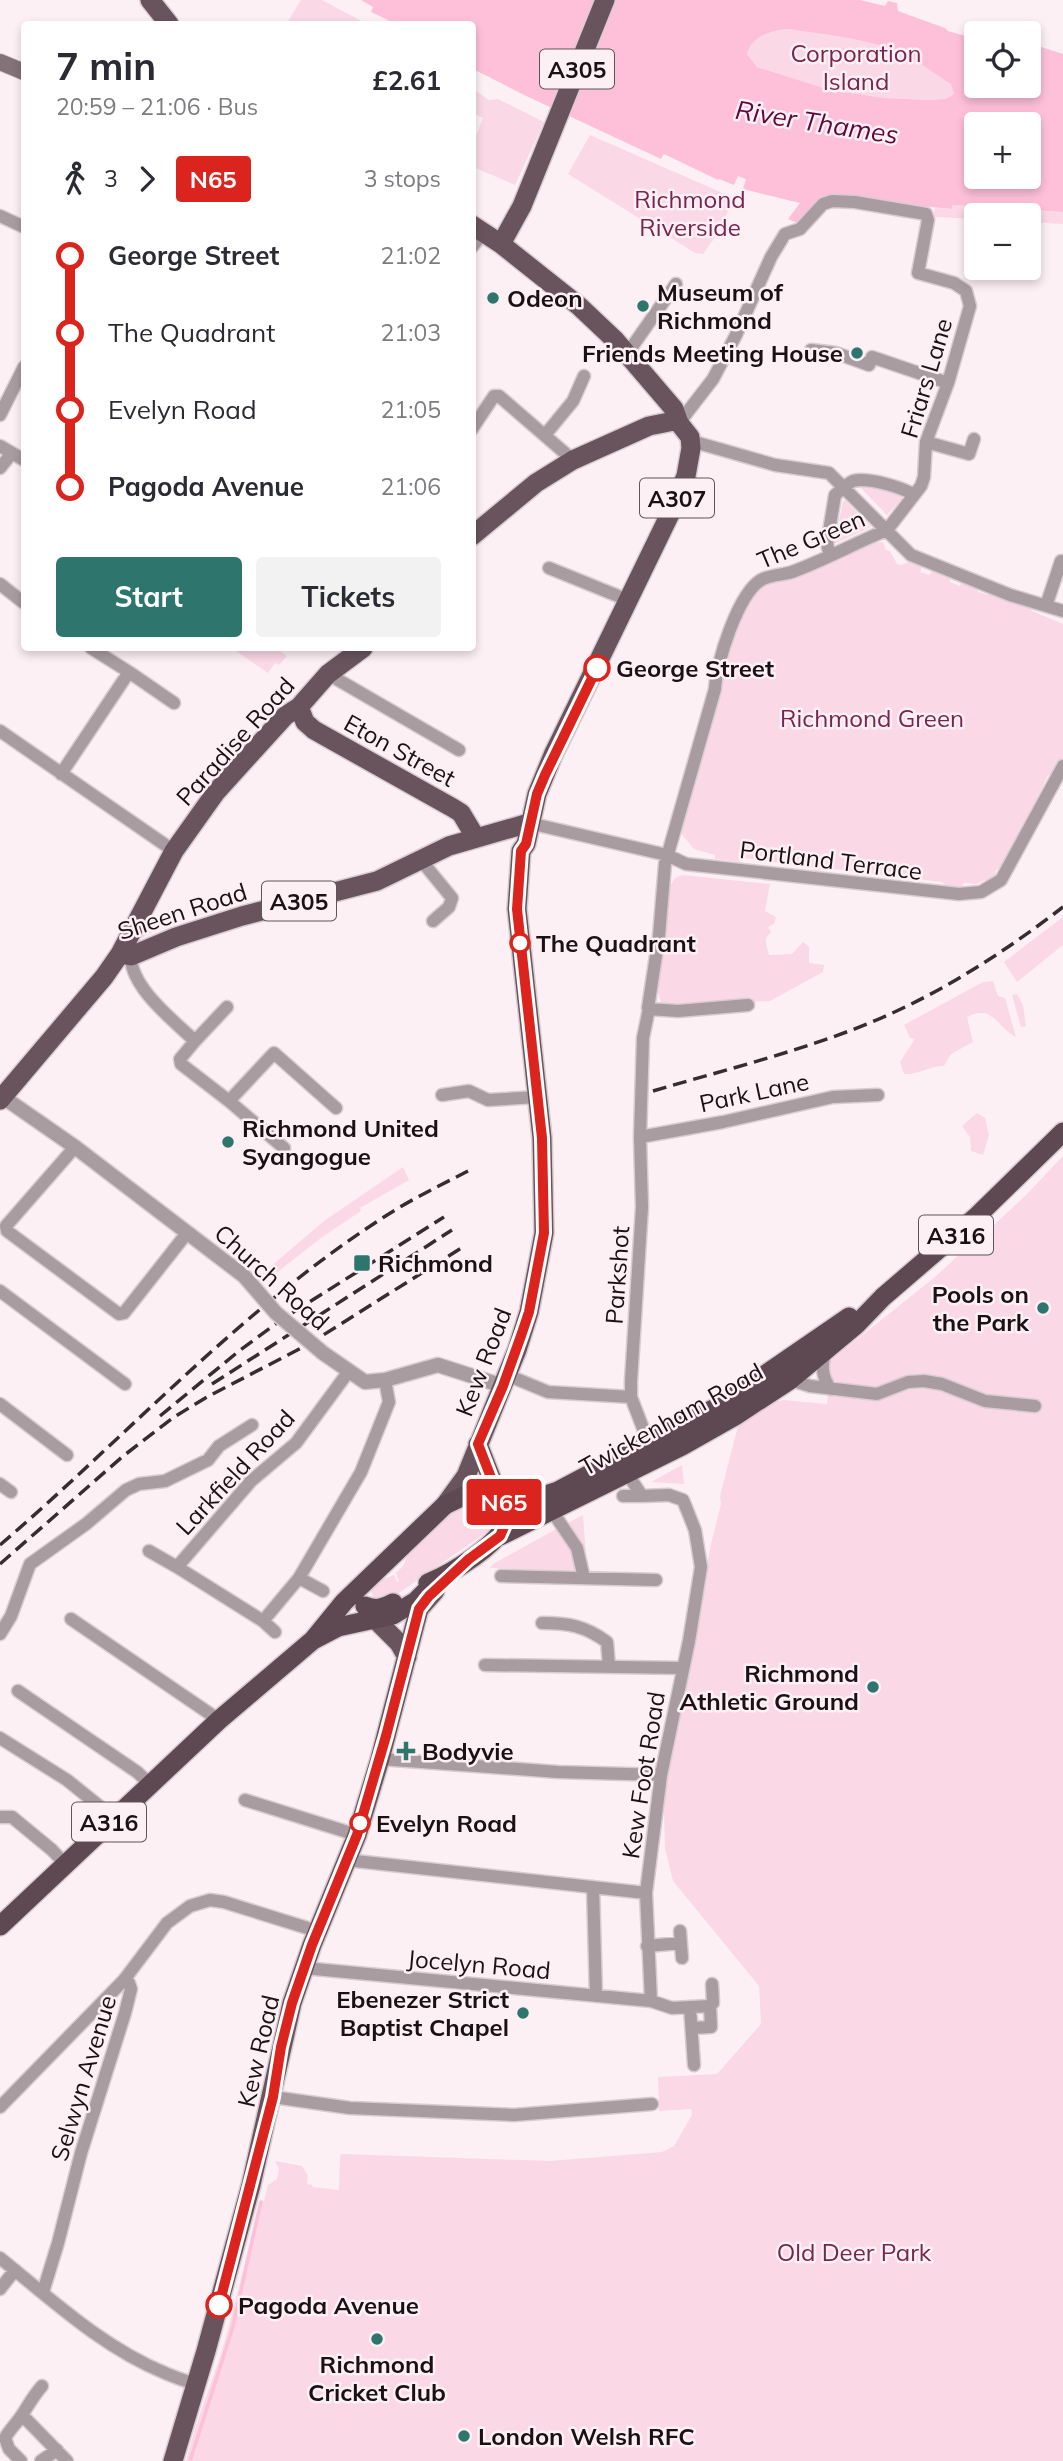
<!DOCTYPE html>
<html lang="en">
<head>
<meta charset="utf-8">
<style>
  :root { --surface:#fff; --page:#f2f2f3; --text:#2b2b33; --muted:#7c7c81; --accent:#2e756e }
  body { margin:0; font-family:Mulish,sans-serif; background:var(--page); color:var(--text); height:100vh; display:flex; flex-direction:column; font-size:26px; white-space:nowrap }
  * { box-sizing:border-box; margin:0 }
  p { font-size:23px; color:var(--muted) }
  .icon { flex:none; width:38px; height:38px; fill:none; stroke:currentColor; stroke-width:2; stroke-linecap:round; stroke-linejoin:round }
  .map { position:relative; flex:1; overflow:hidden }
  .details { position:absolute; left:21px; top:21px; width:455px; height:630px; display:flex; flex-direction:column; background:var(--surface); border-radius:7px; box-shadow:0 4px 10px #0003 }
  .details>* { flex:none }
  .badge { padding:0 14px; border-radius:5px; font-size:24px; line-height:46px }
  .tools { position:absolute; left:964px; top:21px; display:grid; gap:14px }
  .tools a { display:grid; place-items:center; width:77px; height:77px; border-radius:7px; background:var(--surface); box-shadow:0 4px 10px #0003; font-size:35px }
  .map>.badge { position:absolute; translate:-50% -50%; box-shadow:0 0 0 4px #fff }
  .legs { display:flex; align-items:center; gap:10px; height:77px; padding:0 35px; font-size:23px }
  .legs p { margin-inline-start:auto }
  .overview { display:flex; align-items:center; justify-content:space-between; height:119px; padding:0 35px }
  h1 { font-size:38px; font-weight:700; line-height:52px }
  .cta { display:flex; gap:14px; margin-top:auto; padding:14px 35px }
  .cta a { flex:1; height:80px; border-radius:7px; background:var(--accent); color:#fff; font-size:28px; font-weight:700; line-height:80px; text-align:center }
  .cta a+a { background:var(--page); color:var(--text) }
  ul { padding:0 35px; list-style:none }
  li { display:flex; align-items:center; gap:24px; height:77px; font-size:26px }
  li i { display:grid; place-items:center; width:10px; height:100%; margin:0 9px; background:currentColor }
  li i::after { content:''; width:18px; height:18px; margin:-9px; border:5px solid; border-radius:50%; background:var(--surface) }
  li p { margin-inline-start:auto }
  li:first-child i { background:linear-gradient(#0000 50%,currentColor 0) }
  li:last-child i { background:linear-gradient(currentColor 50%,#0000 0) }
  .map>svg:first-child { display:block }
  .green { fill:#fad8e5 }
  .water { fill:#fec0d9; fill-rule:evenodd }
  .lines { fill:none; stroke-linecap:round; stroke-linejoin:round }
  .stream { stroke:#fec0d9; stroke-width:3.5 }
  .minor-casing { stroke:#d9ccd1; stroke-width:15 }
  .tertiary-casing { stroke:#d9ccd1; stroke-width:17 }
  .secondary-casing { stroke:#d9ccd1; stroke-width:18 }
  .primary-casing { stroke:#d9ccd1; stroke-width:22 }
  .trunk-casing { stroke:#d9ccd1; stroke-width:22 }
  .minor { stroke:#a89ca1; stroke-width:12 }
  .tertiary { stroke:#a89ca1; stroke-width:14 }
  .secondary { stroke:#847279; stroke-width:16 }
  .primary { stroke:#69545d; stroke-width:19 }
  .trunk { stroke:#5e4851; stroke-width:19 }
  .rail { stroke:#372d31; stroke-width:3.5; stroke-dasharray:14 7; stroke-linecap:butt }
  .tertiary-bridge-casing { stroke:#d9ccd1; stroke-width:17; stroke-linecap:butt }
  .tertiary-bridge { stroke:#a89ca1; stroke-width:14 }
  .line-1-casing { stroke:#fff; stroke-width:16 }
  .line-1 { stroke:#dc241f; stroke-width:10 }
  .poi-dot { fill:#2e756e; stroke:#fdf0f5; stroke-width:2.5 }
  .stop-1-dot { fill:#fff; stroke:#dc241f; stroke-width:3.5 }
  .labels { text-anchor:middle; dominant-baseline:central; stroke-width:5; stroke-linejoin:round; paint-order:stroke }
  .shield { fill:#fdf0f5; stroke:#5f5458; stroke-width:2 }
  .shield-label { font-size:23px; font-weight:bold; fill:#1b1115 }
  .park-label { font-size:24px; fill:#79244f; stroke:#fdf0f5 }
  .poi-label { font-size:24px; font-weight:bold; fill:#1b1115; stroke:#fdf0f5; text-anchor:start }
  .street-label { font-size:24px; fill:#1b1115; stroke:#fdf0f5 }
  .stop-label { font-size:24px; font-weight:bold; fill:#1b1115; stroke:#fdf0f5; text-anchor:start }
  .water-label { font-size:26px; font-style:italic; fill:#5f073a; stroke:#fdf0f5 }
</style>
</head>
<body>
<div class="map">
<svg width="1063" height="2461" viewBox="0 0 1063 2461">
  <rect width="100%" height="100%" fill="#fdf0f5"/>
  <path class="green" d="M301 0H322L367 24H286Z
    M787 29C827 35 868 38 905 55 921 63 936 75 952 84L954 94 945 99 928 100 885 98 830 90 757 67 747 54C752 36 770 31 787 29Z
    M473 89 489 100 498 99 544 122 515 185 473 167V143L483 118 473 113Z
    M590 135 734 198 718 233 703 254 695 253 568 174Z
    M952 205 1063 212V224L1029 222V215H976V219L933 217 935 208 951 209Z
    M858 485 892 491 903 498 887 515Z
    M845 500 871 527 834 544 843 502Z
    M883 542 886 550 890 551 897 564 901 565 914 560 922 565 920 572 929 575 934 570 950 577V582L960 586 961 582 970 583 978 589V592L988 595 990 592C1004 596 1009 606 1024 603L1032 611 1063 624V757L1053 776 1048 775 1014 848 1008 852 1006 863 995 871 997 877 989 884 985 880 976 884 964 883 962 887 946 886 942 882 826 868 815 872 812 867 744 858 739 862 715 859V855L694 849 680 832 740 614 761 586 876 543Z
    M232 648H275L287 656 279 665 275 663 268 673Z
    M682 875 770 884 765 911 776 917 774 924 768 927 771 932C762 940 767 945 769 955L792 954 803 942 809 947V963L824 965 823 972 770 1001 669 1006 661 1002 658 992 670 886 675 878Z
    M150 914 162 927 140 939 137 935Z
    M1063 917V945L1017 982 1004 962Z
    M993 981 998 996 1005 998 1016 1037C996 1027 994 1004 967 1017L973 1042 951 1054 944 1066C928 1066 920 1075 904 1074L900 1062 915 1039 910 1038 904 1025 983 982Z
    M1017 994 1023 1005 1026 1026 1021 1027 1012 995Z
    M977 1113 985 1118 989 1135 983 1155 971 1151 970 1137 962 1126Z
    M1063 1156V2461H186C195 2424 209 2390 221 2354 236 2304 247 2253 259 2203L264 2200 268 2185 277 2179 279 2169 275 2161 302 2166 308 2176 307 2184 312 2185 313 2187 339 2190 340 2155 343 2154 550 2161 662 2152 674 2146 692 2115 691 2109 659 2111 658 2077 717 2074 761 2024 759 1986 673 1881 665 1849 664 1813 661 1803 711 1544 721 1504 720 1496 738 1426 771 1403 783 1400 827 1404 829 1378 825 1365 935 1277 962 1252 964 1253 1025 1196Z
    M403 1167 409 1180 360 1208 361 1211 321 1238 261 1285 256 1279 324 1221Z
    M682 1465 684 1484 651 1482Z
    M476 1499 492 1502 499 1517 494 1527 396 1595 374 1601 371 1589 381 1580 394 1575 397 1582 399 1581 396 1573C407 1564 404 1560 411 1550 423 1531 456 1510 476 1499Z
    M583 1515 586 1555 568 1523Z
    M558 1528C568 1541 579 1554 574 1571L490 1568 493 1564Z"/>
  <path class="water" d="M361 0H860L885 6 888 1 897 3 898 11 945 28 948 31 976 39V86H1029V43L1063 54V212L952 205V209L824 197 818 200 797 223 788 219 800 203 743 189 746 179 738 176 734 185 719 179 718 180 664 154 661 159 524 95 473 69 472 24H396L371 12 373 7ZM787 29C827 35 868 38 905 55 921 63 936 75 951 84L954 94 945 99 928 100 885 98 830 90 757 67 747 54C752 36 770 31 787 29ZM976 124H1029V177H976Z"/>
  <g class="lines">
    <path class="stream" d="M190 2461 232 2330 261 2202"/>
    <g class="minor-casing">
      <path id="minor" d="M0 216 24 227
        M472 247 484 232
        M811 350 836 353 869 365 872 357 948 383
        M627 354 676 284
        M0 415 24 367
        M679 423 713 379 736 335 771 257 785 234 800 229 823 204 832 201 855 202 926 214 928 220 918 273 954 283 966 291 970 306 948 383 926 442 924 477 921 486 887 530
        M472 429 494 396H499L573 460
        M545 435 573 401 584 376
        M691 441 775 465 829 473 911 555 1010 595 1063 611
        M926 442 969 454 974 439
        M0 446 24 460
        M0 468 12 453
        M830 556 827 544 835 495C840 491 848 483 853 481 867 477 902 487 914 495
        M549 568 628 600
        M0 584 24 603
        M1046 606 1061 561
        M129 672 174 703
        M328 674 459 750
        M0 731 174 851
        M61 774 129 672 91 648
        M529 823 667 855 686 864 959 894 981 892 1001 880 1063 766
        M420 859 452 898 449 907 433 921
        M131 956C130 987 174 1021 195 1041L180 1059 181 1064 229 1101
        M649 1009 678 1011 748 1005
        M195 1041 227 1007
        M442 1095 469 1091 488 1100 537 1097
        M640 1137 723 1122 833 1097 878 1095
        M75 1147 6 1226 7 1231 119 1314 124 1313 187 1233
        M284 1148 229 1101 274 1053 336 1108
        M0 1291 125 1384
        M827 1351C820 1363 822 1378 831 1389
        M507 1375 548 1392 631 1397
        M788 1379 810 1386 877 1394 908 1382 924 1381 942 1384 985 1401 1035 1406
        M0 1404 67 1455
        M649 1444 631 1397V1381L642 1207 640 1137 643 1038 649 1009 648 1008 659 936 665 864 715 689C716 663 738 594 761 580 769 575 783 575 792 572 825 560 855 543 887 530
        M627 1473 642 1496 669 1495 683 1500 695 1530 701 1567 689 1641 661 1775 646 1893 651 2001
        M0 1484 11 1492
        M623 1496H642
        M552 1511 577 1548 584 1578
        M149 1551 177 1567
        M501 1576 656 1580
        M299 1578 323 1591
        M71 1619 219 1720
        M263 1621 299 1578 361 1472 389 1402 385 1380
        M542 1623C569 1623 585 1626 607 1642L609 1666
        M275 1632 263 1621 177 1567 251 1481 296 1443 349 1371
        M0 1634 11 1616 30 1564 86 1524 126 1490 139 1484 165 1481 208 1460 219 1446 252 1425
        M485 1665 682 1668
        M18 1691 137 1772 150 1784
        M0 1738 67 1780 114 1818
        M380 1759 558 1772 661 1775
        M245 1800 357 1835
        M0 1817H12L52 1850 65 1864
        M346 1860 646 1893
        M593 1887 596 1996
        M680 1931 682 1958
        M647 1946 681 1943
        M304 1968 651 2001 672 2008 710 2006 713 2003 712 1984
        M690 2007 694 2065
        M692 2028 711 2027 710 2006
        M273 2097 350 2108 514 2115 652 2104
        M0 2107 124 1980 167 1923 190 1906 210 1900 224 1902 317 1931
        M0 2258C52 2300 102 2347 165 2373 175 2377 185 2382 196 2383
        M0 2289 15 2270
        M43 2292 58 2243 81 2153 125 2013 131 1989 129 1983 124 1980
        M22 2415 67 2461
        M21 2461 9 2449 5 2438C10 2429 17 2423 22 2415 29 2404 34 2395 42 2386
        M41 2461 57 2450"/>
    </g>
    <g class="tertiary-casing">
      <path id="tertiary" d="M3 1097 75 1147 244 1276
        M323 1353 365 1382 385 1380 438 1365 503 1386"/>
    </g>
    <g class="secondary-casing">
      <path id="secondary" d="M0 62 24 72"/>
    </g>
    <g class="primary-casing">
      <path id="primary" d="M150 0 169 24
        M501 244 522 206 605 0
        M472 536 536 483 573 460 649 426 674 421 679 423
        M299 707 305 722 314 730 453 808 461 813 476 838
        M120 954 131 956 176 937 242 916 377 881 449 846 529 823
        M0 1100 104 977 120 954 174 851 216 792 285 716 299 707 328 674 363 648
        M478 1444 497 1493
        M445 1505 466 1476 517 1350 529 1312 544 1233 542 1138 517 909 521 851 526 844 537 794 553 755 670 514 686 476 691 448 690 437 679 423 674 409 615 340 579 306 501 244 472 225
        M376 1620 399 1643 407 1657
        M173 2461 206 2351 251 2185 292 2003 312 1945 357 1835 380 1759 419 1609 435 1591"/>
    </g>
    <g class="trunk-casing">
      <path id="trunk" d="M500 1536 682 1446 735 1416 790 1380 856 1325 883 1297 976 1217 1063 1132
        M428 1583C450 1574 503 1543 507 1519 509 1510 504 1502 500 1493
        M365 1606C375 1610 383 1609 393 1603
        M313 1640 344 1602 445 1505 472 1492 497 1493 518 1498H536L558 1491 721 1405 849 1317
        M0 1926 219 1720 313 1640 338 1627 393 1615 416 1601 438 1579"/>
    </g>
    <use href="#minor" class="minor"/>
    <use href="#tertiary" class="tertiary"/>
    <use href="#secondary" class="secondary"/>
    <use href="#primary" class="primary"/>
    <use href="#trunk" class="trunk"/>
    <path class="rail" d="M653 1091C724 1070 798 1052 867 1024 938 995 1002 954 1063 907
      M212 1384 452 1230
      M160 1416 239 1351 281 1320 444 1217
      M0 1545C127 1436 242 1308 384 1217 410 1200 439 1186 468 1171
      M0 1564 122 1457 174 1417 207 1397 309 1344 463 1247"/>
    <g class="tertiary-bridge-casing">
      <path id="tertiary-bridge" d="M244 1276 276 1313 323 1353"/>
    </g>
    <use href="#tertiary-bridge" class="tertiary-bridge"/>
  </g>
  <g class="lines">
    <g class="line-1-casing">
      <path id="line-1" d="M219 2305 273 2097 281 2047 292 2003 312 1945 357 1835 386 1736 419 1609 429 1596 469 1559 500 1536 508 1518 506 1506 500 1493H497L478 1444 503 1386 522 1333 529 1312 544 1233 542 1138 517 909 521 851 526 844 537 794 545 775 597 668"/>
    </g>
    <use href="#line-1" class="line-1"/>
  </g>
  <g class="poi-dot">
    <circle cx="493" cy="298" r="7"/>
    <circle cx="643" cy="306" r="7"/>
    <circle cx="857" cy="353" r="7"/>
    <circle cx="228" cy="1142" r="7"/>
    <rect x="353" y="1254" width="18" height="18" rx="3.5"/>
    <circle cx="1043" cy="1308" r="7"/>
    <circle cx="873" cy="1687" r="7"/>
    <path d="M402.5 1740.5h7v7h7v7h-7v7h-7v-7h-7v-7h7z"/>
    <circle cx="523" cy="2013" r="7"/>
    <circle cx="377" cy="2339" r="7"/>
    <circle cx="464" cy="2436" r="7"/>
  </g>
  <g class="stop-1-dot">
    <circle cx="597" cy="668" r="12"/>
    <circle cx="520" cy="943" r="9"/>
    <circle cx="360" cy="1823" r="9"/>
    <circle cx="219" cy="2305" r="12"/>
  </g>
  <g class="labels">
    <g class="shield">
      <rect x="540" y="49.5" width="74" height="39" rx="5"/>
      <rect x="640" y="478.5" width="74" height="39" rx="5"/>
      <rect x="262" y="881.5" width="74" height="39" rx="5"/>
      <rect x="919" y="1215.5" width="74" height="39" rx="5"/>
      <rect x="72" y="1802.5" width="74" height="39" rx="5"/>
    </g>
    <g class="shield-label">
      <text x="577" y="69">A305</text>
      <text x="677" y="498">A307</text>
      <text x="299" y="901">A305</text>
      <text x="956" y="1235">A316</text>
      <text x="109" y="1822">A316</text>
    </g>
    <g class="park-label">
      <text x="856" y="53">Corporation<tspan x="856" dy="28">Island</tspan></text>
      <text x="690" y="199">Richmond<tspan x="690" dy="28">Riverside</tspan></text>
      <text x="872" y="718">Richmond Green</text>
      <text x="854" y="2252">Old Deer Park</text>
    </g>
    <g class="poi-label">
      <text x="657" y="292">Museum of<tspan x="657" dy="28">Richmond</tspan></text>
      <text x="507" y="298">Odeon</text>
      <text x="843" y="353" text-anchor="end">Friends Meeting House</text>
      <text x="242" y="1128">Richmond United<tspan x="242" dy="28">Syangogue</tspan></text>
      <text x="378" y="1263">Richmond</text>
      <text x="1029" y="1294" text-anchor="end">Pools on<tspan x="1029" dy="28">the Park</tspan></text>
      <text x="859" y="1673" text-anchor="end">Richmond<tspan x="859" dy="28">Athletic Ground</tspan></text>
      <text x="422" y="1751">Bodyvie</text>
      <text x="509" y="1999" text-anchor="end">Ebenezer Strict<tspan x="509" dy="28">Baptist Chapel</tspan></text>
      <text x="377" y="2364" text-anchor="middle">Richmond<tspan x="377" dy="28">Cricket Club</tspan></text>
      <text x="478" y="2436">London Welsh RFC</text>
    </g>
    <g class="street-label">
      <text transform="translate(926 378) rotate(-73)">Friars Lane</text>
      <text transform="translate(811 539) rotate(-23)">The Green</text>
      <text transform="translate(235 741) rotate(-48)">Paradise Road</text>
      <text transform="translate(400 750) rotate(29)">Eton Street</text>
      <text transform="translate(831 860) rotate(7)">Portland Terrace</text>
      <text transform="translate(182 911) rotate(-18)">Sheen Road</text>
      <text transform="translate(754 1092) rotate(-12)">Park Lane</text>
      <text transform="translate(617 1275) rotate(-86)">Parkshot</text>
      <text transform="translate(272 1277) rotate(42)">Church Road</text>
      <text transform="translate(483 1362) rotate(-69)">Kew Road</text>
      <text transform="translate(671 1419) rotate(-29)">Twickenham Road</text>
      <text transform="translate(235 1472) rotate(-47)">Larkfield Road</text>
      <text transform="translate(643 1775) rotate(-81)">Kew Foot Road</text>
      <text transform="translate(479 1964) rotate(5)">Jocelyn Road</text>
      <text transform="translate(258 2051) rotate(-77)">Kew Road</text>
      <text transform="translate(83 2078) rotate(-73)">Selwyn Avenue</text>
    </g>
    <g class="stop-label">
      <text x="616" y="668">George Street</text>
      <text x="536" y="943">The Quadrant</text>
      <text x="376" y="1823">Evelyn Road</text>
      <text x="238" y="2305">Pagoda Avenue</text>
    </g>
    <g class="water-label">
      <text transform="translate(817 122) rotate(9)">River Thames</text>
    </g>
  </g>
</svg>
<div class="tools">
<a><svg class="icon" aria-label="locate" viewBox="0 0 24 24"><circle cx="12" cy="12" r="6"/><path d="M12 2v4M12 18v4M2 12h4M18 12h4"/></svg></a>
<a>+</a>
<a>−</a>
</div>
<b class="badge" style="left:504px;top:1502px;background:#dc241f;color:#fff">N65</b>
<section class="details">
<div class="overview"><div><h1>7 min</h1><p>20:59 – 21:06 · Bus</p></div><b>£2.61</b></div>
<div class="legs"><svg class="icon" aria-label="walk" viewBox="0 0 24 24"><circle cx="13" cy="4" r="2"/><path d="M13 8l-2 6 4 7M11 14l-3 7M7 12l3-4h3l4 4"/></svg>3<svg class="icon" aria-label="forward" viewBox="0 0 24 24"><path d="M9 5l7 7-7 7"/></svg><b class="badge" style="background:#dc241f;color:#fff">N65</b><p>3 stops</p></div>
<ul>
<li><i style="color:#dc241f"></i><b>George Street</b><p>21:02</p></li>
<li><i style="color:#dc241f"></i><span>The Quadrant</span><p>21:03</p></li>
<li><i style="color:#dc241f"></i><span>Evelyn Road</span><p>21:05</p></li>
<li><i style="color:#dc241f"></i><b>Pagoda Avenue</b><p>21:06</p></li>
</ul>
<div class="cta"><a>Start</a><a>Tickets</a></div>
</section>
</div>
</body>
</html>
